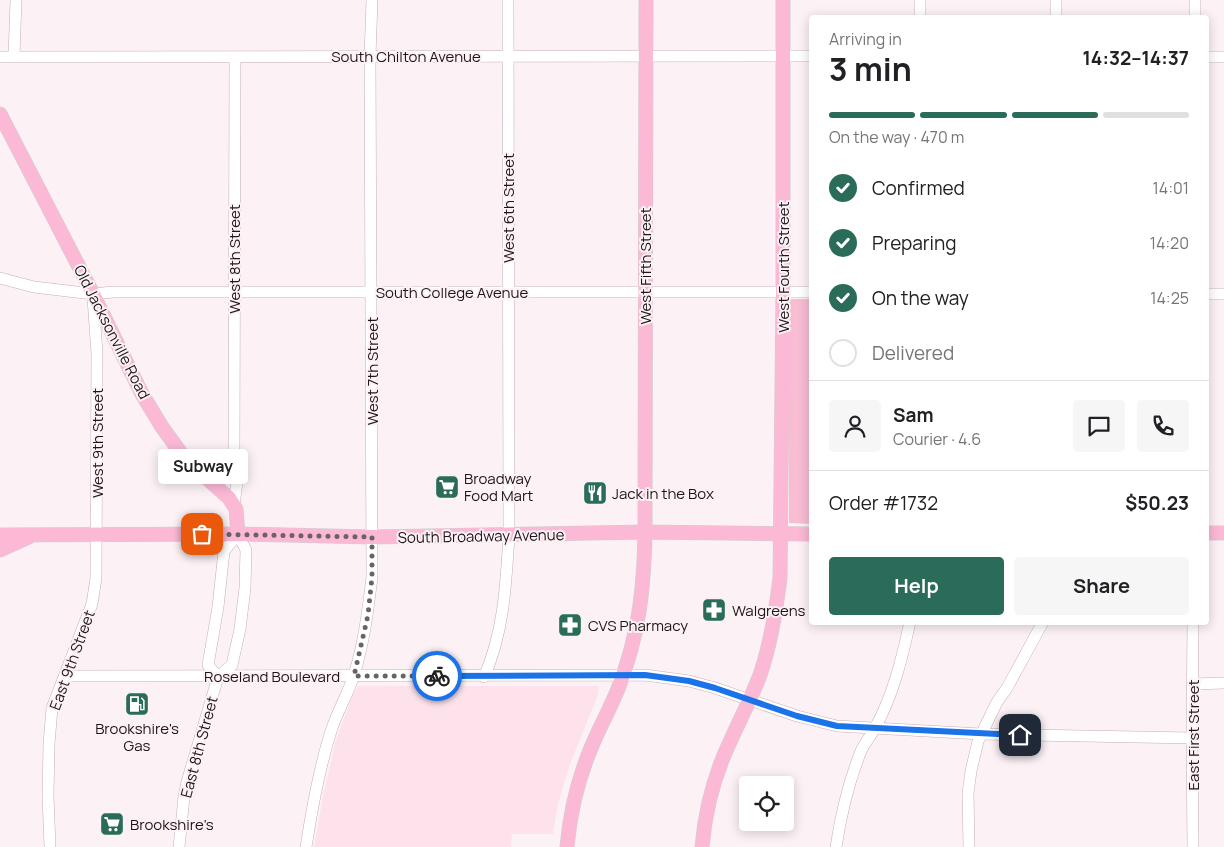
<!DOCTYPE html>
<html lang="en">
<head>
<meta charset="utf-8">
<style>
	:root { --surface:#fff; --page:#f6f6f6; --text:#202124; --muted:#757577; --line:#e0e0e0; --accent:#2a6b5a }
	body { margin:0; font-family:Manrope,sans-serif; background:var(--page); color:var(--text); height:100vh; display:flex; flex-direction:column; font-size:19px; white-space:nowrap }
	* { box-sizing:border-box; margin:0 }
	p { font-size:16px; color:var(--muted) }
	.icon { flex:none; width:28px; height:28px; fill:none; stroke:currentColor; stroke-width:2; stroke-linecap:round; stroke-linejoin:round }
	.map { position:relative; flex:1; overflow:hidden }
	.side { position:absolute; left:809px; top:15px; width:400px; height:610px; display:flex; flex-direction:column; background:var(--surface); border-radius:5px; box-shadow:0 2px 12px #0003 }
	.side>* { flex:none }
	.controls { position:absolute; left:739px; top:776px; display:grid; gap:10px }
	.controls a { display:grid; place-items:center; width:55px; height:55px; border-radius:5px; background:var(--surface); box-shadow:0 2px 12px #0003; font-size:25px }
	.pin { position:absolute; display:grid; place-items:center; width:42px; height:42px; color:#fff; margin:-21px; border-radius:10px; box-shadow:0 2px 8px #0006 }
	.courier { position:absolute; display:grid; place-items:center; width:50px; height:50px; margin:-25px; border:4px solid #1a73e8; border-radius:50%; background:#fff; color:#222; box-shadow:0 1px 6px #0007 }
	.bubble { position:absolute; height:35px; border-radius:5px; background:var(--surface); box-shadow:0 2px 12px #0003; font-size:16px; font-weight:700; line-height:35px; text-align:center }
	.headline em { font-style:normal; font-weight:700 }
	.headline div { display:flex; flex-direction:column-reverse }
	.headline { display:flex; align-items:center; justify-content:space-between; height:85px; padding:0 20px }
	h1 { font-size:32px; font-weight:700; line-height:38px }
	.bar { display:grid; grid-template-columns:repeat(4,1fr); gap:8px 5px; align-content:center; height:60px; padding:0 20px }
	.bar i { height:6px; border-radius:4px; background:var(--line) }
	.bar .on { background:var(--accent) }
	.bar p { grid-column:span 4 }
	.line { display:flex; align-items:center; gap:12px; padding:0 20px; border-top:1px solid var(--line) }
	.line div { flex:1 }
	.round { display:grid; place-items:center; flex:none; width:52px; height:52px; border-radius:5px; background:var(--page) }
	ol { padding:0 20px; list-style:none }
	li { display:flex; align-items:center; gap:15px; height:55px }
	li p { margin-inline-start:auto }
	li .icon { padding:5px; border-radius:50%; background:var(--accent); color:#fff; stroke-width:4 }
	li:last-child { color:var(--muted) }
	li i { width:28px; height:28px; border:2px solid var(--line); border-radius:50% }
	.button { display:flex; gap:10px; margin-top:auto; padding:10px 20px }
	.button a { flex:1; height:58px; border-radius:5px; background:var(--accent); color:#fff; font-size:20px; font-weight:700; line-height:58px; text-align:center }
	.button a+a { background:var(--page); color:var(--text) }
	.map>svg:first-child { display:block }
</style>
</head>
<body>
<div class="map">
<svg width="1224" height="847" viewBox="0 0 1224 847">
	<rect width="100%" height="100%" fill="#fcf2f5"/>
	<polygon fill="#fde2ec" points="358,686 599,686 598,695 570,764 558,804 553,834 512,834 511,847 314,847 323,796 336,740 353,694"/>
	<polygon fill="#f8bcd3" points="789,299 811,299 811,524 789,523"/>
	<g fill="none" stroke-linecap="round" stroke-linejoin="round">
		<defs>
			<g id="minor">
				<polyline points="1195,0 1195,18"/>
				<polyline points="920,18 920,0"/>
				<polyline points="1056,18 1056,0"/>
				<polyline points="14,56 16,0"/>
				<polyline points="0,57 811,56"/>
				<polyline points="1206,57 1224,57"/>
				<polyline points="0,278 34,287 93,294 113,292 811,292"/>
				<polyline points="1206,294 1224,294"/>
				<path d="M212,483C223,478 228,473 234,462"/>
				<polyline points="234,505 237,482 234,462 235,57"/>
				<polyline points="65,676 645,675 689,681 715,688 797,716 837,726 981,734 1192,738"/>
				<path d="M484,677C504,632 506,584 509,535L508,0"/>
				<polyline points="1194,684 1224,683"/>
				<polyline points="50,847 48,796 49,744 52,708 92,604 96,578 97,353 93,298"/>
				<polyline points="179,847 184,797 187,782 218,677 232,665 240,629 245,588 246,550 238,534 224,551 218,607 208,665 218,677"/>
				<path d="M306,847C312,808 319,769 331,731C337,712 348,694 354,675C364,643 368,610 372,577L370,56L372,0"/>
				<path d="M836,847C841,814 849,781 861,751C865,742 871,736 875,728C893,696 902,658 910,622"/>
				<polyline points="969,847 968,793 971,771 978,741 997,702 1007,688 1043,622"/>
				<polyline points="1193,847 1192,738 1193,622"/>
			</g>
			<g id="major">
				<polyline points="0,114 93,294 142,394 162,427 186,460 229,498 236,509 238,534"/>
				<polyline points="1206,533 1224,533"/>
				<polyline points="0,535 238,534 372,537 645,532 811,534"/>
				<polyline points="0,550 29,537"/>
				<path d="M567,847C570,813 578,779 591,748C599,728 610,709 618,689C639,635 644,589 645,532L646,0"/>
				<path d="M702,847C705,812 714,776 729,744C739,721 751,699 760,675C771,643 776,611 780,578L783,291V0"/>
			</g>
		</defs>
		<use href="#minor" stroke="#c6aeb7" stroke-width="12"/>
		<use href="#major" stroke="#d2d0d1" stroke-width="15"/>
		<use href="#minor" stroke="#fff" stroke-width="11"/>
		<use href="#major" stroke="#fbb9d6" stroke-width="14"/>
	</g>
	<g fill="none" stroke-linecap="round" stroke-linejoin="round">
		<polyline stroke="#6b6265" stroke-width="5" stroke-dasharray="0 9" points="202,534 372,537 372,577 368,615 354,676 437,676"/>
		<polyline stroke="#1a73e8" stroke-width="6" points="437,676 645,675 689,681 715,688 797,716 837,726 1020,735"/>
	</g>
	<defs>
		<symbol id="supermarket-square" viewBox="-11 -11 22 22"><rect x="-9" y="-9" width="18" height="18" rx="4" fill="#2a6b5a" stroke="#fcf2f5"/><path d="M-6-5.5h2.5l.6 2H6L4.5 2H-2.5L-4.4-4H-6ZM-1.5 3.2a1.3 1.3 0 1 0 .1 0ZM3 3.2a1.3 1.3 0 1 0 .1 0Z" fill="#fff"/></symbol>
		<symbol id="restaurant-square" viewBox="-11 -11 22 22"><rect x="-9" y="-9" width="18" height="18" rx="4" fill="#2a6b5a" stroke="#fcf2f5"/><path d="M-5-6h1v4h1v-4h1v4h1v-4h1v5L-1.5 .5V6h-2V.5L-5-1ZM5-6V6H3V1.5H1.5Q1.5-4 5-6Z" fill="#fff"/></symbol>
		<symbol id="pharmacy-square" viewBox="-11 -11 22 22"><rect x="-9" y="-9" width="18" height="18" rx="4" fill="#2a6b5a" stroke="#fcf2f5"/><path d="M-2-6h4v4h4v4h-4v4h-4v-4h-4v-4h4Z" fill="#fff"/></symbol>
		<symbol id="fuel-square" viewBox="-11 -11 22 22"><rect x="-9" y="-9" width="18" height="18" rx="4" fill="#2a6b5a" stroke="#fcf2f5"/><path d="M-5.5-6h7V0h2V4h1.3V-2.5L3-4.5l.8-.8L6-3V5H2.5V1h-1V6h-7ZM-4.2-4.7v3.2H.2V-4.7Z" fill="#fff"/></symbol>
	</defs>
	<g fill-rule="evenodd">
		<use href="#supermarket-square" x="433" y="473" width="28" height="28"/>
		<use href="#restaurant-square" x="581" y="479" width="28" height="28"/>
		<use href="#pharmacy-square" x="700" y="596" width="28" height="28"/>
		<use href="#pharmacy-square" x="556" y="611" width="28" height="28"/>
		<use href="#fuel-square" x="123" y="690" width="28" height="28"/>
		<use href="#supermarket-square" x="98" y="810" width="28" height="28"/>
	</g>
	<g text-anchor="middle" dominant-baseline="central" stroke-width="4" stroke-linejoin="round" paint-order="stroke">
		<g font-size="15" fill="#1d1518" stroke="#fcf2f5">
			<text x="406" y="56">South Chilton Avenue</text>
			<text transform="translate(508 208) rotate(-90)">West 6th Street</text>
			<text transform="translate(234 259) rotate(-90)">West 8th Street</text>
			<text transform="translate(645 266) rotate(-90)">West Fifth Street</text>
			<text transform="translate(783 267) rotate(-90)">West Fourth Street</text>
			<text x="452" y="292">South College Avenue</text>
			<text transform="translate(112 332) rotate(63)">Old Jacksonville Road</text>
			<text transform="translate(372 371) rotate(-90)">West 7th Street</text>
			<text transform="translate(97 443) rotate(-90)">West 9th Street</text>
			<text transform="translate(481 536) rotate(-1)">South Broadway Avenue</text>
			<text transform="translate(72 660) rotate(-70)">East 9th Street</text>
			<text x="272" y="676">Roseland Boulevard</text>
			<text transform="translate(1193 735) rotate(-90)">East First Street</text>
			<text transform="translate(199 747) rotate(-75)">East 8th Street</text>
		</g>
		<g font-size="15" fill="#1d1518" stroke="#fcf2f5" text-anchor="start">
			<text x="464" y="478">Broadway<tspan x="464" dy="17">Food Mart</tspan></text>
			<text x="612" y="493">Jack in the Box</text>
			<text x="732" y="610">Walgreens</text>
			<text x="588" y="625">CVS Pharmacy</text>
			<text x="137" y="728" text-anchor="middle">Brookshire's<tspan x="137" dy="17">Gas</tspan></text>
			<text x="130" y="824">Brookshire's</text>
		</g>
	</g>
</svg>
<div class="controls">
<a><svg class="icon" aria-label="locate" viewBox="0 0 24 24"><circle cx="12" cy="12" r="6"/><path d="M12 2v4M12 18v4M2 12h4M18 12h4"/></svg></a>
</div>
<div class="pin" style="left:202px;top:534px;background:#ea580c"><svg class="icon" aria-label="bag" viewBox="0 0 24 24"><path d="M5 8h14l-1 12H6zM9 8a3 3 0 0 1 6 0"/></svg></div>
<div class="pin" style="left:1020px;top:735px;background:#1f2937"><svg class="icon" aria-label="home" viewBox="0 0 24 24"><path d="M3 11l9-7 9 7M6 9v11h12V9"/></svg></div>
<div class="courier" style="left:437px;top:676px"><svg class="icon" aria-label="bike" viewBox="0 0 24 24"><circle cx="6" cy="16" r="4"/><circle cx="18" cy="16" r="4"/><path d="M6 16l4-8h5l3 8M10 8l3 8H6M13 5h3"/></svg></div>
<div class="bubble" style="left:158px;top:449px;width:90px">Subway</div>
<section class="side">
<div class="headline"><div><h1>3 min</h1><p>Arriving in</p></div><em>14:32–14:37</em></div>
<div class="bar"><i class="on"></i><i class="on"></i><i class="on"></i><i></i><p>On the way · 470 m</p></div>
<ol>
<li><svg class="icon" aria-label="check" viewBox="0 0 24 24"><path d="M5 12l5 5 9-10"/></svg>Confirmed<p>14:01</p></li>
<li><svg class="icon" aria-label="check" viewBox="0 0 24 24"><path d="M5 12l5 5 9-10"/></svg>Preparing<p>14:20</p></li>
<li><svg class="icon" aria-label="check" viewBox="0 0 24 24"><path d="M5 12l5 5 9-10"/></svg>On the way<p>14:25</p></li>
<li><i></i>Delivered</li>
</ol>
<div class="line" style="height:90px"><a class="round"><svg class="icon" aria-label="person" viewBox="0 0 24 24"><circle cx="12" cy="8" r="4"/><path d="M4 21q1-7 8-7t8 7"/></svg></a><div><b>Sam</b><p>Courier · 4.6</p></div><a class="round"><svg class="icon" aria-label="chat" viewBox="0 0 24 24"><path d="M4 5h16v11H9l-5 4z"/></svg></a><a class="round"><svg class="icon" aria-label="phone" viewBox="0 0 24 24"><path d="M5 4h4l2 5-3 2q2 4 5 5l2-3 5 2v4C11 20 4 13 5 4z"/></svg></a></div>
<div class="line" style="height:65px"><div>Order #1732</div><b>$50.23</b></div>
<div class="button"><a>Help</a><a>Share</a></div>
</section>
</div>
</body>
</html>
